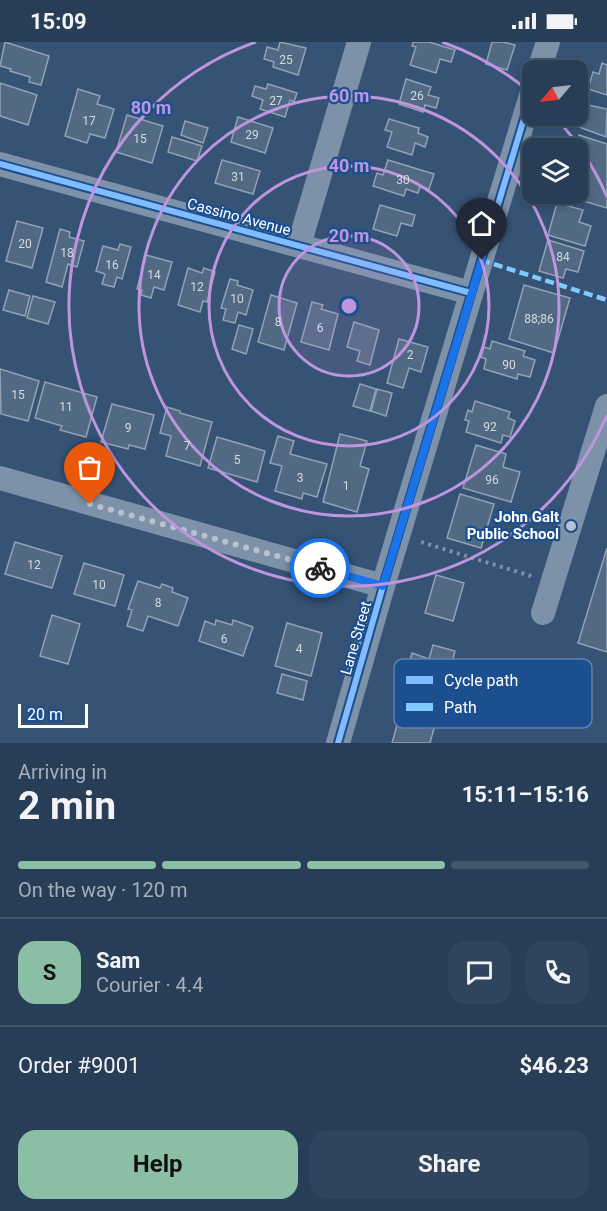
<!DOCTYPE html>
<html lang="en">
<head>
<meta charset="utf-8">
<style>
	:root { --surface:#283e57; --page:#30455d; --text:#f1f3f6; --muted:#a5aeba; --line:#44576d; --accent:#8abfa5 }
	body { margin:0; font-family:Roboto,sans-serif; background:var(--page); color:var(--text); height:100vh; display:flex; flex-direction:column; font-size:22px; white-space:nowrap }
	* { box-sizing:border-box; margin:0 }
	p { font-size:20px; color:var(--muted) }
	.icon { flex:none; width:33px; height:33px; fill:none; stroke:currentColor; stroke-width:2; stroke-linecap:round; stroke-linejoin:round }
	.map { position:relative; height:701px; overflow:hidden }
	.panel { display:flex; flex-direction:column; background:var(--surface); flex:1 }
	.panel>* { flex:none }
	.needle { width:39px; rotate:242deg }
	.fabs { position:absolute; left:522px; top:18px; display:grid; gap:12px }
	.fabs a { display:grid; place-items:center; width:66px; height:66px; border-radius:12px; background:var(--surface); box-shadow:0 3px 9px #0003,0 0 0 2px var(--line); font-size:30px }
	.scale { position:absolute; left:18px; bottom:15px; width:70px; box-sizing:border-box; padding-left:6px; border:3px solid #fff; border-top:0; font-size:16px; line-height:21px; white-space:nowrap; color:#fff; -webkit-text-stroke:4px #1b4f8f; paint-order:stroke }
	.pin { position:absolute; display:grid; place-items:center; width:51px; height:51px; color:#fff; margin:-62px -26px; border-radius:50% 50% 50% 0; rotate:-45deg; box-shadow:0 0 6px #0007 }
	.pin .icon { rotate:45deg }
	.courier { position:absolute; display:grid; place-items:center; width:60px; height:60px; margin:-30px; border:4px solid #1a73e8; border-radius:50%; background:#fff; color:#222; box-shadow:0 2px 8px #0007 }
	.headline em { font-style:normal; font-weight:700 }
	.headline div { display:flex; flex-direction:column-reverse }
	.headline { display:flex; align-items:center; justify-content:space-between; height:102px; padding:0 18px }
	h1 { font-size:39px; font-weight:700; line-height:45px }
	.bar { display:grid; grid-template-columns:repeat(4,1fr); gap:9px 6px; align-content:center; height:72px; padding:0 18px }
	.bar i { height:8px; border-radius:4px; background:var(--line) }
	.bar .on { background:var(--accent) }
	.bar p { grid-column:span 4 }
	.line { display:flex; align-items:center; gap:15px; padding:0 18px; border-top:2px solid var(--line) }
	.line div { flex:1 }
	.round { display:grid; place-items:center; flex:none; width:63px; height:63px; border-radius:18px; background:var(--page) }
	.cta { display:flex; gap:12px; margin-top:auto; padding:12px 18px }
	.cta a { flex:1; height:69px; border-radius:18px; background:var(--accent); color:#111; font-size:24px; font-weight:700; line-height:69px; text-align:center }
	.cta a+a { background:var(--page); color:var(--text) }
	.status { display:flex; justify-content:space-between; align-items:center; height:42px; padding:0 30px; background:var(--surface); direction:ltr }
	.status svg { height:16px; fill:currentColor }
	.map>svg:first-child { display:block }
</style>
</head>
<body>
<div class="status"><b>15:09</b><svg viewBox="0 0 49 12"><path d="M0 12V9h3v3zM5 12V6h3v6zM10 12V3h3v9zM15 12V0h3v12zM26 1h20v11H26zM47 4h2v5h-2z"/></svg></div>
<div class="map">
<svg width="607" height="701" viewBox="0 0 607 701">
	<rect width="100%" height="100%" fill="#365274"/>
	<g fill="#526984" stroke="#92a2b6" stroke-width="1.5">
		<polygon points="5,0 49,14 41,43 29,40 30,35 10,29 11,27 0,24"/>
		<polygon points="280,0 306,6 298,33 273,25 274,20 264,17 267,5 278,8"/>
		<polygon points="413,0 429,0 455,8 451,20 440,17 436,31 410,23 416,5 412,4"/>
		<polygon points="492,0 503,0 515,3 507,28 486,22"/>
		<polygon points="602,21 607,23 607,53 588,47 593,30 599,32"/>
		<polygon points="406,37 431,45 428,53 439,56 436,66 425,63 423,70 399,62"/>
		<polygon points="0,41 37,53 28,83 0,74"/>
		<polygon points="268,42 297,51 294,60 290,58 285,75 260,67 263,58 252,54 255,44 266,47"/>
		<polygon points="78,47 100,54 97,62 114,67 105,96 90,92 87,101 65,94"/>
		<polygon points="578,61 607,67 606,95 568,81 570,74 578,74"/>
		<polygon points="127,73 163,84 152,121 116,110"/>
		<polygon points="238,75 273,86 265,111 231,100"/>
		<polygon points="389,77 419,86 418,91 428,95 425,105 415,101 412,113 387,105 392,90 385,88"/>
		<polygon points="185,79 208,86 203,101 181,93"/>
		<polygon points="579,93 607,102 607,166 566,154 566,152 578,152 578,106 575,106"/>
		<polygon points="172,95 202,104 197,119 168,110"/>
		<polygon points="222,118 260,129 253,152 215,141"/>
		<polygon points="388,118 434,132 429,147 420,145 418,151 406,147 404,154 373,144 377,131 383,133"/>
		<polygon points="557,161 583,168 579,180 591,184 585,204 548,193"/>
		<polygon points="380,163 415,173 412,184 401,181 397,194 373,187"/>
		<polygon points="17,179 43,186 32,226 6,219"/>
		<polygon points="60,187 70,190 69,195 84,199 77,225 68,222 62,245 46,240"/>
		<polygon points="548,198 584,209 578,230 566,227 563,236 539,229"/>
		<polygon points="120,202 131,205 122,237 117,235 114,245 102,242 105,232 96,229 103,204 118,208"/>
		<polygon points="146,213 172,220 164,248 154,245 151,256 141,253 142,248 137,247"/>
		<polygon points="188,226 202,231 204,226 215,230 207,260 203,259 200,270 178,263"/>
		<polygon points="230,237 238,239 237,243 253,248 246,273 238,270 235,281 223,278 226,267 221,266"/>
		<polygon points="524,243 570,256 554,311 509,297"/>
		<polygon points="9,248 30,254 25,274 3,268"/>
		<polygon points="271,253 297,261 284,308 258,300"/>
		<polygon points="33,254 55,260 48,282 27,276"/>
		<polygon points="312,260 323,263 321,267 338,272 329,308 301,300"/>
		<polygon points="354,280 379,288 370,323 357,319 360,309 347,305"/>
		<polygon points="239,283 253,287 246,312 232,307"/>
		<polygon points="399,297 428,305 421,330 409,326 403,346 387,341"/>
		<polygon points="492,299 525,309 523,314 535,318 530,335 518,332 517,337 484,327 486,317 481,315 484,305 490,307"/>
		<polygon points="0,327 39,339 28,379 1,372"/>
		<polygon points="45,340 97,355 86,395 60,388 62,384 35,376"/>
		<polygon points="360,342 376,347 370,369 353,364"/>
		<polygon points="377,347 392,351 386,374 371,369"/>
		<polygon points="475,359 510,370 508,376 515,379 510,395 503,393 501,401 466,390 469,379 465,378 468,368 472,370"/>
		<polygon points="112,362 154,373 145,407 129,403 128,407 101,400"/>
		<polygon points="167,365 180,369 180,371 212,380 200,424 166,414 171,394 160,391"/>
		<polygon points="340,392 367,399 360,424 369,427 357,470 323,460"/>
		<polygon points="278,394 294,399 290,412 327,422 317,455 303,451 302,457 275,449 282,424 270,421"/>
		<polygon points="217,395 265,409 257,440 208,426"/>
		<polygon points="476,403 506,412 503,425 520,430 511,460 463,446"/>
		<polygon points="460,452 494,462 481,506 447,496"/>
		<polygon points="15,500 62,514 52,546 5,532"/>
		<polygon points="607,506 607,610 578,601"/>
		<polygon points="84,521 124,533 115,564 74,552"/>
		<polygon points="436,533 464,541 453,579 425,571"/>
		<polygon points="138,539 160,546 162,542 173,546 172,550 188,556 178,584 148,574 143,589 127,584 132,568 128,567"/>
		<polygon points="52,573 80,582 68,622 40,614"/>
		<polygon points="216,578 232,583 233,578 253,585 243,614 199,599 205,579 215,583"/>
		<polygon points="287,581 322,591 311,634 275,624"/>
		<polygon points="433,603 455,609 451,625 458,627 454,642 447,640 445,644 431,640 428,648 404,641 412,611 429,617"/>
		<polygon points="282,632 307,639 303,658 277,651"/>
		<polygon points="401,669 436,679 430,701 392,701"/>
	</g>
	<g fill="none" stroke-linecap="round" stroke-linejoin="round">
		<polyline stroke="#7d92a8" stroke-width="4" stroke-dasharray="3 4.5" stroke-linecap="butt" points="421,500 531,534"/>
		<g stroke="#7d92a8" stroke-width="24">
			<polyline points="539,28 548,0"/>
			<polyline points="0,122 471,251"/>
			<polyline points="299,203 359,0"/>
			<polyline points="0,436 383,544"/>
			<polyline points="543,571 607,364"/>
			<polyline points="338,701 383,544 532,50"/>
		</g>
		<polyline stroke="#80caff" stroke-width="4.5" stroke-dasharray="9 4.5" stroke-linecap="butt" points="481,218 607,258"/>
		<defs>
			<g id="cycleway">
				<polyline points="0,122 471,251"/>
				<polyline points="338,701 383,544 532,50"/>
			</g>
		</defs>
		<use href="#cycleway" stroke="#1b4f8f" stroke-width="10"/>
		<use href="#cycleway" stroke="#80bcff" stroke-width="6"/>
	</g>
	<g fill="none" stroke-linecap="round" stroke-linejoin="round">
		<polyline stroke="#b9c2ce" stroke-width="6" stroke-dasharray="0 10.8" points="90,462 320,526"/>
		<polyline stroke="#1a73e8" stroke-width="8" points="320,526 383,544 482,218"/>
	</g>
	<circle cx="349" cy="264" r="70" fill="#bd96df" fill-opacity=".12"/>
	<g fill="none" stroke="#bd96df" stroke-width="3">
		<circle cx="349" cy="264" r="70"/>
		<circle cx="349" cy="264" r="140"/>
		<circle cx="349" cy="264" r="210"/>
		<path d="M607 373A280 280 0 1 1 256 0M442 0A280 280 0 0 1 531 51M555 75A280 280 0 0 1 607 155"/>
	</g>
	<circle fill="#b9c2ce" stroke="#1b4f8f" stroke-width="2" cx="571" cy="484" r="6"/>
	<g text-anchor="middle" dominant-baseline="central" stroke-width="4.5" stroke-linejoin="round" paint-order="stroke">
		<g font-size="12" fill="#d4dae0">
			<text x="286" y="18">25</text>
			<text x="417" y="54">26</text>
			<text x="276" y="59">27</text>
			<text x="89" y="79">17</text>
			<text x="252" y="93">29</text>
			<text x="140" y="97">15</text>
			<text x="238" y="135">31</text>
			<text x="403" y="138">30</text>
			<text x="25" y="202">20</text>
			<text x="67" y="211">18</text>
			<text x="563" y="215">84</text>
			<text x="112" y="223">16</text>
			<text x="154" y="233">14</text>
			<text x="197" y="245">12</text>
			<text x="237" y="257">10</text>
			<text x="539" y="277">88;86</text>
			<text x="278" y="280">8</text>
			<text x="320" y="286">6</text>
			<text x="410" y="313">2</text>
			<text x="509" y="323">90</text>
			<text x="18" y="353">15</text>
			<text x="66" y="365">11</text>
			<text x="490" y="385">92</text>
			<text x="128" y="386">9</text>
			<text x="187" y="404">7</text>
			<text x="237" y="418">5</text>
			<text x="300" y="436">3</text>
			<text x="492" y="438">96</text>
			<text x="346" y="444">1</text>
			<text x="34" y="523">12</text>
			<text x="99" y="543">10</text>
			<text x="158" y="561">8</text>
			<text x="224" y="597">6</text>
			<text x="299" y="607">4</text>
		</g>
		<g font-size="15" fill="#fff" stroke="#1b4f8f">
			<text transform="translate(239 175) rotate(15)">Cassino Avenue</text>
			<text transform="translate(356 596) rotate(-74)">Lane Street</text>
		</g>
		<g font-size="15" font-weight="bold" fill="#fff" stroke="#1b4f8f" text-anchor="end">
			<text x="559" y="475">John Galt<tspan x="559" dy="17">Public School</tspan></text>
		</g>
	</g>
	<rect x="394" y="617" width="198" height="69" rx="9" fill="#1b4f8f" stroke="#5f84b1" stroke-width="1.5"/>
	<rect x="406" y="634" width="27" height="8" fill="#80bcff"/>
	<rect x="406" y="661" width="27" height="8" fill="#80caff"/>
	<g font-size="16" fill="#fff">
		<text x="444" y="644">Cycle path</text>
		<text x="444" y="671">Path</text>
	</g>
	<circle cx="349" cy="264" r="9" fill="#bd96df" stroke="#1b4f8f" stroke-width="3"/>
	<g font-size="18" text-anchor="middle" font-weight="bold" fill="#bd96df" stroke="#1b4f8f" stroke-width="4.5" stroke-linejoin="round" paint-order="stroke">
		<text x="349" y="60">60 m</text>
		<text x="151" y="72">80 m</text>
		<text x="349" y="130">40 m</text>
		<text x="349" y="200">20 m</text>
	</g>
</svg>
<div class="fabs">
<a><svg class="needle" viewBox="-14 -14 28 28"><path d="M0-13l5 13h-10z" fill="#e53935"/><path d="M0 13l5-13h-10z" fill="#a5aeba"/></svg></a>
<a><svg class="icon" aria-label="layers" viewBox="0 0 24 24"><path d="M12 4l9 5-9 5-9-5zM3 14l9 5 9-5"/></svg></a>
</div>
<div class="scale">20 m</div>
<div class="pin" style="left:90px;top:462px;background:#ea580c"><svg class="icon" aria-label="bag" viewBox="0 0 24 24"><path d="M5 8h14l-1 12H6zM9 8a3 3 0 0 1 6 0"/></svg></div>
<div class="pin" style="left:482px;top:218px;background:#1f2937"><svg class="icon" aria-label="home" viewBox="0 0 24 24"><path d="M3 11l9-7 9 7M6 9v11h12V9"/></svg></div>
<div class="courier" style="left:320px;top:526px"><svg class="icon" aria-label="bike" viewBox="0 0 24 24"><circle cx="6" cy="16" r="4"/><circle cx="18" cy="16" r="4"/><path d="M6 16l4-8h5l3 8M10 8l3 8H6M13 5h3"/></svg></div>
</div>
<section class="panel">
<div class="headline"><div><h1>2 min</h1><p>Arriving in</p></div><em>15:11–15:16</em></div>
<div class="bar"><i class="on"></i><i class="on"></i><i class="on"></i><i></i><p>On the way · 120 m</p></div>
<div class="line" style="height:108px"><b class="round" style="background:var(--accent);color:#111">S</b><div><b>Sam</b><p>Courier · 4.4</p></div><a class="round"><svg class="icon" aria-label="chat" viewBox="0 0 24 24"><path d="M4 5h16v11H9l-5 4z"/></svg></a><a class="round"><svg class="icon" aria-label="phone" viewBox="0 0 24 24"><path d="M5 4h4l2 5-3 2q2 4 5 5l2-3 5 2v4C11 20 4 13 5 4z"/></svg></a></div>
<div class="line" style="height:78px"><div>Order #9001</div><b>$46.23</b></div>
<div class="cta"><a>Help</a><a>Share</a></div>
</section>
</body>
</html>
